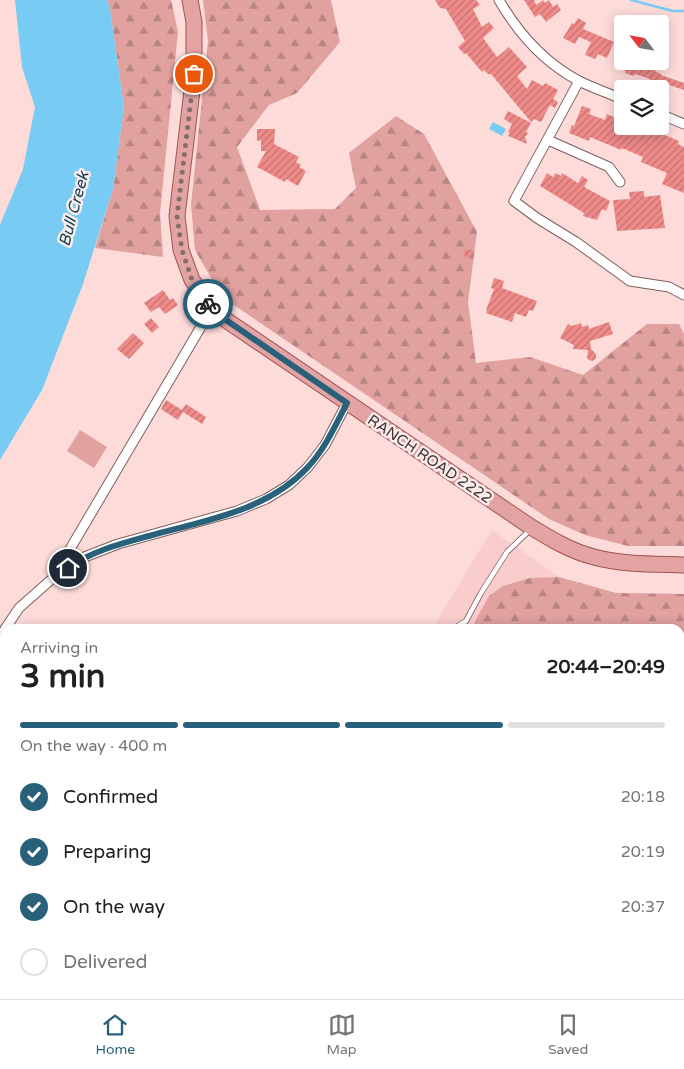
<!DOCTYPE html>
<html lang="en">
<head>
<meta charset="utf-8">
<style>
	:root { --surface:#fff; --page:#f6f6f6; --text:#202124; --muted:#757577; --line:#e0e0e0; --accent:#29617b }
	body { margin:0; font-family:"Varela Round",sans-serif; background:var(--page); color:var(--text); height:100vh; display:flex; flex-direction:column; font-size:19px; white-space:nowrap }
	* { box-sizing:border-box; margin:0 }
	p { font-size:16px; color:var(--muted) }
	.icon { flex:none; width:28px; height:28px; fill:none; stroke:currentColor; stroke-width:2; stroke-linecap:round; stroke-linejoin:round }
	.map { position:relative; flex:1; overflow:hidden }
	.details { position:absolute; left:0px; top:624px; width:685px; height:376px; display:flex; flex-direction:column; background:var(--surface); border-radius:15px 15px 0 0; box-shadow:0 2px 12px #0003 }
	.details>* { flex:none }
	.needle { width:32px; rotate:301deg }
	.controls { position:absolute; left:614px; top:15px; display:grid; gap:10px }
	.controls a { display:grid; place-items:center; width:55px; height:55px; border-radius:5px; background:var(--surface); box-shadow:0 2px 12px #0003; font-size:25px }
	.pin { position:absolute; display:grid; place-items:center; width:42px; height:42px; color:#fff; margin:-21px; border:2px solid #fff; border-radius:50%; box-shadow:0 1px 5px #0007 }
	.courier { position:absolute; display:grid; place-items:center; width:50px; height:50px; margin:-25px; border:4px solid #29617b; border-radius:50%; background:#fff; color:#222; box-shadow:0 1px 6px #0007 }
	.head em { font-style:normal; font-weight:700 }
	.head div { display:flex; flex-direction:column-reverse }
	.head { display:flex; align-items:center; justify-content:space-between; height:85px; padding:0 20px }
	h1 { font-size:32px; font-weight:700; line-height:38px }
	.bar { display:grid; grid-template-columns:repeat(4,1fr); gap:8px 5px; align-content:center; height:60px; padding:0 20px }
	.bar i { height:6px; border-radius:4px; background:var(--line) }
	.bar .active { background:var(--accent) }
	.bar p { grid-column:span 4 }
	ol { padding:0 20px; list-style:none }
	li { display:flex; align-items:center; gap:15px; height:55px }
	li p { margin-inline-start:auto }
	li .icon { padding:5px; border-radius:50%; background:var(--accent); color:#fff; stroke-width:4 }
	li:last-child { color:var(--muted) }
	li i { width:28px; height:28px; border:2px solid var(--line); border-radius:50% }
	.tab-bar { display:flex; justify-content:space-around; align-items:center; height:70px; border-top:1px solid var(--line); background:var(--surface); font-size:14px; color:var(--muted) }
	.tab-bar a { display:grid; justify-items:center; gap:2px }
	.tab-bar .active { color:var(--accent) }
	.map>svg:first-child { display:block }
</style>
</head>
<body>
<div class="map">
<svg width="684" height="999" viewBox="0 0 684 999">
	<defs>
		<pattern id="forest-firs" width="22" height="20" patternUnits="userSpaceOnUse" patternTransform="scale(1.25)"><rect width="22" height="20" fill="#e0a19f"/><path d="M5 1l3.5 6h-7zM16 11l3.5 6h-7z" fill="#b78482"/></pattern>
		<pattern id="building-hatch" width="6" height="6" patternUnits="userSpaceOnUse" patternTransform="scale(1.25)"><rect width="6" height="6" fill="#ef8a89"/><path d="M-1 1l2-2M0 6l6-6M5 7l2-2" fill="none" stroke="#c37171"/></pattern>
	</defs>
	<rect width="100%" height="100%" fill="#fddbd9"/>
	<polygon fill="#f8cdcc" points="492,530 559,577 616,593 684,594 684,999 529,999 527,995 680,995 680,629 432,629"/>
	<polygon fill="#e0a19f" points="80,430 107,447 94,468 67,451"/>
	<g fill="url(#forest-firs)">
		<polygon points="107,0 171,0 178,32 160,213 163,257 95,248 113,189 124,107 110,9"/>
		<polygon points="203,0 331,0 340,42 297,93 269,105 237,147 260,210 335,209 356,188 349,153 396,116 424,134 477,232 468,302 476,363 530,357 583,375 647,324 679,324 684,334 684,546 628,546 585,535 549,519 222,297 195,250 191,205 208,41"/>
		<polygon points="559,577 616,593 684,594 684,737 680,736 680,629 473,629 475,621 489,596 503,586 530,578"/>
	</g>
	<g fill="#78cbf3">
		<polygon points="15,0 107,0 110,9 124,107 113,189 83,284 42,390 0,460 0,225 23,169 35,107 22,67"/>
		<polygon points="493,122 506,129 502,136 489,129"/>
	</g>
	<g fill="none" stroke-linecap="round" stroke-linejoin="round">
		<polyline stroke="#78cbf3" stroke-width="2.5" points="631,0 673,11 684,11"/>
	</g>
	<g fill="url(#building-hatch)">
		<polygon points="435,0 476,0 480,5 473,9 482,27 489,22 494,28 483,38 497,57 509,47 527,67 517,76 527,89 532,80 543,86 545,83 558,90 553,99 558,102 555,108 550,105 541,122 534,119 531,122 491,74 488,74 484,70 482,72 466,53 464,54 458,47 465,41 446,9 440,8"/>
		<polygon points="524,0 534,0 536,5 543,0 545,3 549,0 553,7 557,4 561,10 546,22 540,14 535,17"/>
		<polygon points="578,18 586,23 583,29 614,42 607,58 598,54 595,59 585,55 591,42 579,37 575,44 563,38 572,23 574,24"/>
		<polygon points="621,61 638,61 643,63 642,65 655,70 655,71 661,74 661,75 684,83 684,90 669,85 668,88 661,85 661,87 649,82 650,79 635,74 634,76 625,73 626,71 618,68"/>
		<polygon points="582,106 591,109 589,114 605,120 607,114 622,121 622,126 631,126 649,134 651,129 679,141 678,144 684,147 684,193 662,184 667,173 641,162 643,157 622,148 621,150 590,137 589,141 569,133 572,125 574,126"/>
		<polygon points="508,111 531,123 526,132 528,133 525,137 527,144 508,136 510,133 508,132 512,124 504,119"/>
		<polygon points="257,129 275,129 274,144 299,157 296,162 301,165 299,167 306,171 298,186 286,179 285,182 257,167 266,151 261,151 261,140 257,141"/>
		<polygon points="547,173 553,177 556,173 561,176 562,173 578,183 582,176 588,180 584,187 610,201 606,211 602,209 597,220 583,216 584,213 540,186"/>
		<polygon points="644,191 644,197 660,195 665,228 617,231 613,200 630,199 629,192"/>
		<polygon points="464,250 472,250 473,257 465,258"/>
		<polygon points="494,278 504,281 502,288 537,301 533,311 529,310 526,317 515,313 512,322 486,313 487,311 486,310 494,289 491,288"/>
		<polygon points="163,290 170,300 173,298 178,305 165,314 159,307 151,312 144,303"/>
		<polygon points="151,318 159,327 152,333 144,324"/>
		<polygon points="609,322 613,334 590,341 591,349 596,354 596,358 593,361 589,360 587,358 588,350 573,349 574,345 560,338 568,324 572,326 581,323 582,327 588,325 589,329"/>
		<polygon points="133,333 144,343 129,359 117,349"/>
		<polygon points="166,400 182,410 186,404 206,417 202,424 183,412 178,420 161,409"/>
	</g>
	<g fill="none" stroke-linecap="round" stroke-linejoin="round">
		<defs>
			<g id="lane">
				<polyline points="453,629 466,621 481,593 507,552 531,529"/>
				<polyline points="680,838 684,838"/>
			</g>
			<g id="street">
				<path d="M499,0C518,33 545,63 579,81C593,88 608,93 622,99"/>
				<polyline points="579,81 514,201 537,218 576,242 630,281 669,287 684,295"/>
				<polyline points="660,114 684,124"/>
				<polyline points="548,140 609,167 620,182"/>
				<polyline points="57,575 82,558 118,544 237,511 266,499 289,485 308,467 325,445 347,403"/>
				<polyline points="5,629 19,608 53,578 212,308"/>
				<polyline points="0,642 5,629"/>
			</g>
			<path id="primary" d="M190,0L194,22V74L177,216L181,250L192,280L209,304L226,320L528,525C549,538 570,551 594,557C623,565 655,564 684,565"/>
		</defs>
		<use href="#lane" stroke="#7d5f5e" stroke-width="6"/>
		<use href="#street" stroke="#7d5f5e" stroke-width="11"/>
		<use href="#primary" stroke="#9f5454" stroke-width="17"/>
		<use href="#lane" stroke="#fff" stroke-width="4.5"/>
		<use href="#street" stroke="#fff" stroke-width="9"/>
		<use href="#primary" stroke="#e3a3a3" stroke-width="15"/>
	</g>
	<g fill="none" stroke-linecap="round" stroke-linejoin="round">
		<polyline stroke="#836e6d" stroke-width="5" stroke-dasharray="0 9" points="194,74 177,216 182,250 192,280 208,304"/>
		<path stroke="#29617b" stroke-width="6" d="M68,568C92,551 120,544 149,536C203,521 267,511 307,468C325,449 335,426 347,403L226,320L208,304"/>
	</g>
	<g text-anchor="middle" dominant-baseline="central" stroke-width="5" stroke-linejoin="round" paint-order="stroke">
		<g font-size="15" fill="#413333" stroke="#fceded">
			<text transform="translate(430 459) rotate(34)">RANCH ROAD 2222</text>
		</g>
		<g font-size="16" font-style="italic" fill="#124256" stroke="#fceded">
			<text transform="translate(74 209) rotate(-75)">Bull Creek</text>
		</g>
	</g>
</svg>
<div class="controls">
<a><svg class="needle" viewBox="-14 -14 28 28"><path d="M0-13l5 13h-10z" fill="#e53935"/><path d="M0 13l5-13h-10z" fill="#757577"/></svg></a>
<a><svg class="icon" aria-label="layers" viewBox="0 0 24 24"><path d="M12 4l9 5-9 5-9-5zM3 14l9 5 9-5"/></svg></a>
</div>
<div class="pin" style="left:194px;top:74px;background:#ea580c"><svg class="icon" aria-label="bag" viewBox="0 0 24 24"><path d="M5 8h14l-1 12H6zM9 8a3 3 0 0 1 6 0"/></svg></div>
<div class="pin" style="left:68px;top:568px;background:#1f2937"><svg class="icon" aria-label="home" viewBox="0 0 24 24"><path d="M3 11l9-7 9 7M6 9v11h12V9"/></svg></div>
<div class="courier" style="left:208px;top:304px"><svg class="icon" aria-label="bike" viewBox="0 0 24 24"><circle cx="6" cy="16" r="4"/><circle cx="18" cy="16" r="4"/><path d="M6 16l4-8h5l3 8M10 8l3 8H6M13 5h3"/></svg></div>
<section class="details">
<div class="head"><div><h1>3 min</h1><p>Arriving in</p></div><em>20:44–20:49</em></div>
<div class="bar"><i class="active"></i><i class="active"></i><i class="active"></i><i></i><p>On the way · 400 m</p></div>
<ol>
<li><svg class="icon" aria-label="check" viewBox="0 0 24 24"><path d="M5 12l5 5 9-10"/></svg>Confirmed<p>20:18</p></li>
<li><svg class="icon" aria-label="check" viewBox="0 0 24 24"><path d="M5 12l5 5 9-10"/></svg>Preparing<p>20:19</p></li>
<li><svg class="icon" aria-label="check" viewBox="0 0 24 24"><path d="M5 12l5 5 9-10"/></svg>On the way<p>20:37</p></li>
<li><i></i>Delivered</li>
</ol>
</section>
</div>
<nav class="tab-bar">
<a class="active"><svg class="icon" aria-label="home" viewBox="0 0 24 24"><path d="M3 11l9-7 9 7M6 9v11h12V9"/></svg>Home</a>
<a><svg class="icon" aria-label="map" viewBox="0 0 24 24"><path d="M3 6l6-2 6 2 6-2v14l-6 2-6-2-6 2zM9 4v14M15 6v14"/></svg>Map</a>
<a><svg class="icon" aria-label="saved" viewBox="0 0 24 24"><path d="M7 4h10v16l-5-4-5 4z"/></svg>Saved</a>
</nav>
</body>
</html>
